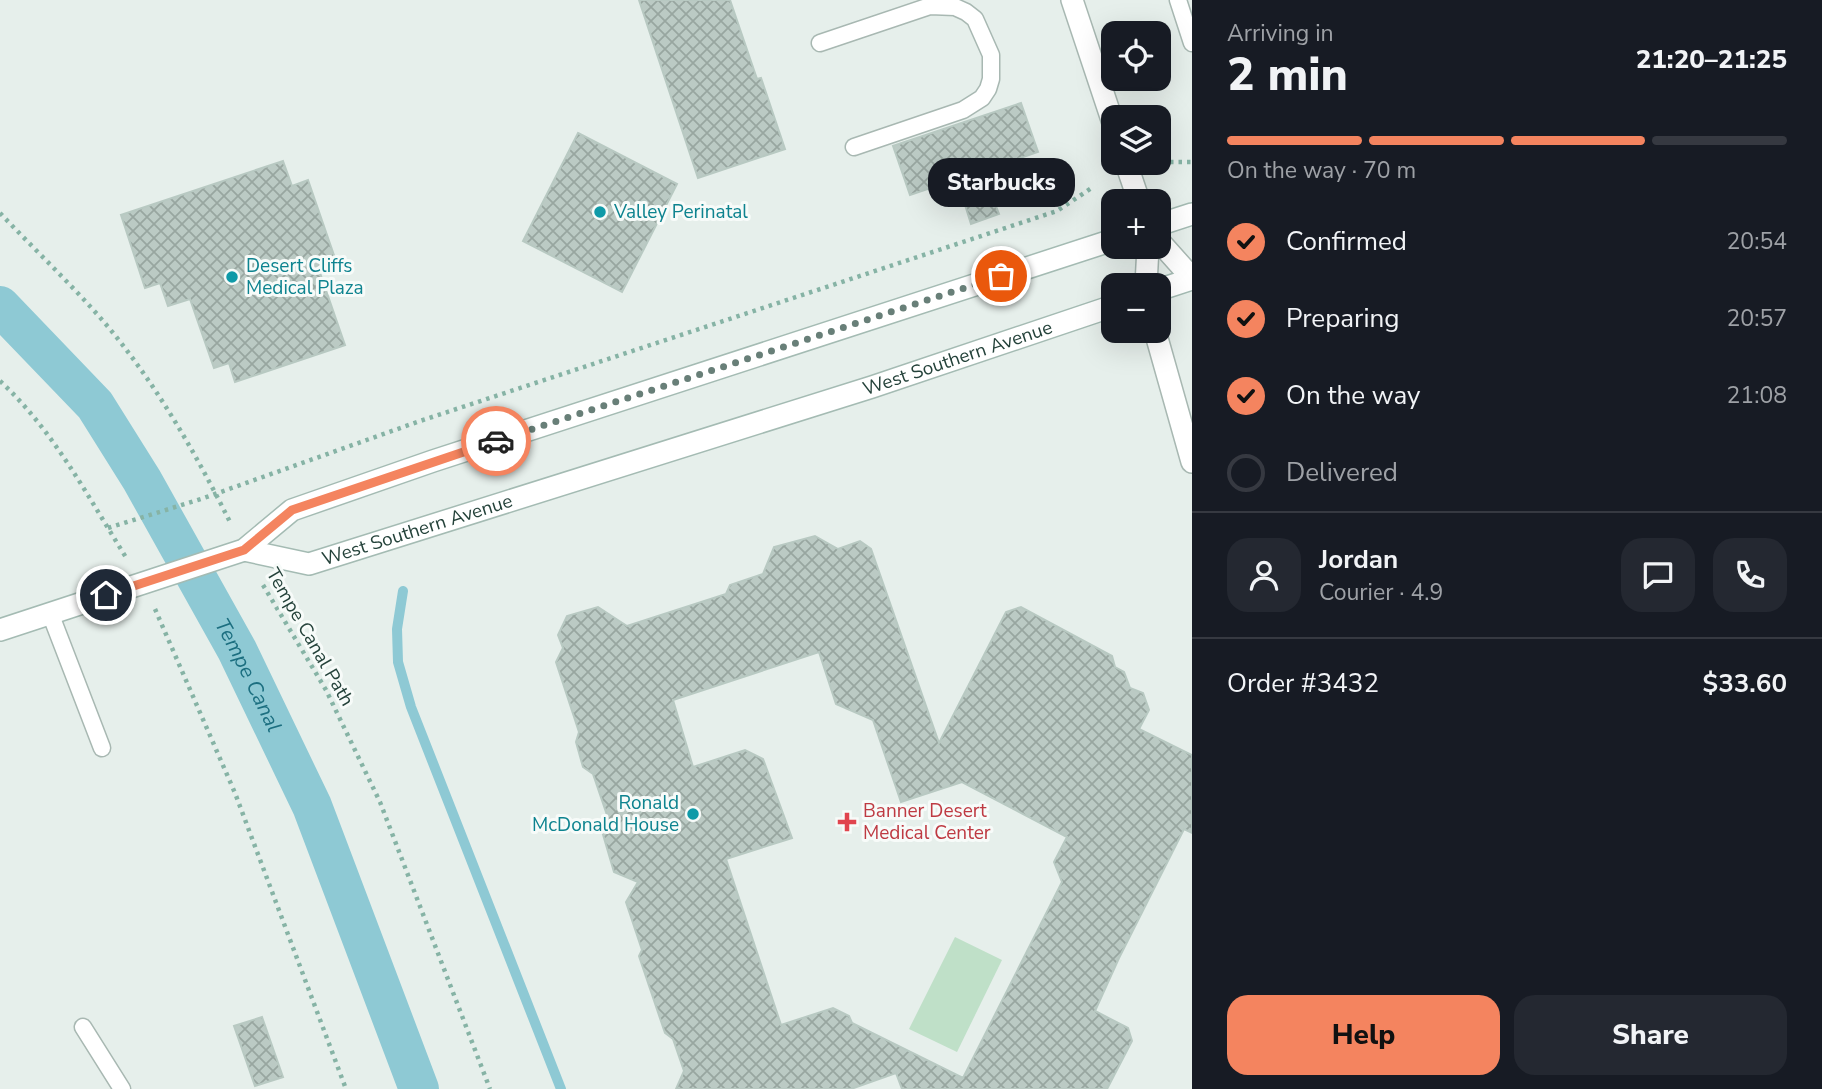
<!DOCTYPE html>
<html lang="en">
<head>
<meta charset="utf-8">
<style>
	:root { --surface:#171b24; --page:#242831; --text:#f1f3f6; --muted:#9ea1a6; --line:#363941; --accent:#f4845f }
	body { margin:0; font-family:"Nunito Sans",sans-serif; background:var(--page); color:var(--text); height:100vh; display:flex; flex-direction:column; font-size:26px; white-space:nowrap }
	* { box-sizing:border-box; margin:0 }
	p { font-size:23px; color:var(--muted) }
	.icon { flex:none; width:38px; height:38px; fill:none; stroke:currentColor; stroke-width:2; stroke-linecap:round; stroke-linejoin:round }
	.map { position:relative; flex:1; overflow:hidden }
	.panel { display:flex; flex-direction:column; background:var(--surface); width:630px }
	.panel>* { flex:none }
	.tools { position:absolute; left:1101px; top:21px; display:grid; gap:14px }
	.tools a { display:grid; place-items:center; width:70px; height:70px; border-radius:14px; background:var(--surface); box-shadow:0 7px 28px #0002; font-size:35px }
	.pin { position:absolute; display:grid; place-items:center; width:60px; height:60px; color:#fff; margin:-30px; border:4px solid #fff; border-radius:50%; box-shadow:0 2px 7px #0007 }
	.courier { position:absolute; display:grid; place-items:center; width:70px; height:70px; margin:-35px; border:5px solid #f4845f; border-radius:50%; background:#fff; color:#222; box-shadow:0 2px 9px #0007 }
	.bubble { position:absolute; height:49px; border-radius:21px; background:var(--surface); box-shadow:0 7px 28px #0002; font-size:23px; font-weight:800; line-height:49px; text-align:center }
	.headline em { font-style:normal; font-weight:800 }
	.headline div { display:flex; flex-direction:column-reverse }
	.headline { display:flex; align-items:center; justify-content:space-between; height:119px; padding:0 35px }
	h1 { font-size:46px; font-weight:800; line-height:52px }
	.bar { display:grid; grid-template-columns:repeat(4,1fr); gap:10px 7px; align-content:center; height:84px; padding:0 35px }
	.bar i { height:9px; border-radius:5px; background:var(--line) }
	.bar .active { background:var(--accent) }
	.bar p { grid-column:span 4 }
	.line { display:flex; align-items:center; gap:18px; padding:0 35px; border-top:2px solid var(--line) }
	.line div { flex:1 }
	.round { display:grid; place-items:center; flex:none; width:74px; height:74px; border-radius:21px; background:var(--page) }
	ol { padding:0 35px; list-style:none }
	li { display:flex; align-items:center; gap:21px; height:77px }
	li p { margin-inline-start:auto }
	li .icon { padding:7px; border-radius:50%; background:var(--accent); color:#111; stroke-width:4 }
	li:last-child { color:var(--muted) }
	li i { width:38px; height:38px; border:4px solid var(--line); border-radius:50% }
	.cta { display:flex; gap:14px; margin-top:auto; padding:14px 35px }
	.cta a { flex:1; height:80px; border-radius:21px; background:var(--accent); color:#111; font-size:28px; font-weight:800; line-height:80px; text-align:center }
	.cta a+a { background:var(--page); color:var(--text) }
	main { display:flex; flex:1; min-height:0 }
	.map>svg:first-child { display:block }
</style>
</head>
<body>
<main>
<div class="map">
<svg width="1192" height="1089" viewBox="0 0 1192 1089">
	<defs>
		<pattern id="building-cross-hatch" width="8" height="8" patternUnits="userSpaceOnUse" patternTransform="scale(1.75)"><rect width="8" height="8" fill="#bbcac4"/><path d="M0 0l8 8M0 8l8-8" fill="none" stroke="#98a6a0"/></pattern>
	</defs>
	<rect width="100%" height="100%" fill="#e6efeb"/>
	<polygon fill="#bfe0c8" points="955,937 1002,960 957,1052 909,1029"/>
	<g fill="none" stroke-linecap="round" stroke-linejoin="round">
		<polyline stroke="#8ec9d4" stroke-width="10" points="403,591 397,629 398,662 411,707 561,1089"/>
		<path stroke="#8ec9d4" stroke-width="40" id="s1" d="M0,306L95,405L142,480L237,650L312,806L419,1089"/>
	</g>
	<g fill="url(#building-cross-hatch)" stroke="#b8c9c2" stroke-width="2" fill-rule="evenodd">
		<polygon points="639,0 730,0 757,79 761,78 785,149 698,178"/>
		<polygon points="1021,103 1038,152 982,171 999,214 971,224 957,179 910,195 893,146"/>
		<polygon points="578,133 677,184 622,292 523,241"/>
		<polygon points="283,161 292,186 308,180 337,264 319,270 345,345 235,382 229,363 214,368 190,299 168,306 160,283 145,288 121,215"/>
		<path d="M815,536L838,549L860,541L871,549L939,743L1006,612L1021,607L1112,656L1115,667L1124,672L1130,688L1143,693L1149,710L1139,729L1192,755V833L1184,829L1119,958L1095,1011L1128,1028L1132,1041L1107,1089H902L896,1073L851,1089H676L684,1071L673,1039L665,1033L639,956L642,950L626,902L638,882L614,872L602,831L608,818L593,774L583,767L576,742L579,732L556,662L563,648L558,635L567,616L598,607L627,626L726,594L730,585L763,574L774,547ZM819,652L836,704L873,720L901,802L962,782L1067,837L1054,862L1062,882L963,1078L852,1023L849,1016L833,1008L781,1025L726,859L792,838L763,759L745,750L693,767L673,700Z"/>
		<polygon points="262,1017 283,1077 255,1086 234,1026"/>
	</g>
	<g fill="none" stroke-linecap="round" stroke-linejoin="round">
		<defs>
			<g id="service">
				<polyline points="1178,0 1192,43"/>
				<polyline points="820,43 930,6 955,7 966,12 975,19 991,55 991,79 988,89 982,98 963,110 854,147"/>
				<polyline points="50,613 102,748"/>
				<polyline points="83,1027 122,1089"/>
			</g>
			<g id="minor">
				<polyline points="1072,0 1113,123"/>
				<polyline points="1126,163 1139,201"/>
				<polyline points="1158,240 1192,278"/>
				<polyline points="1146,285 1148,247"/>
				<polyline points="1155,331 1192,462"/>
			</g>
			<g id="secondary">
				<polyline points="1158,225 1192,214"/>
				<polyline points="1158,290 1192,279"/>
				<path id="s2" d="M244,550L309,564L872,387L1113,306"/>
				<polyline points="0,630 244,550 292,510 433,461 1113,240"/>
			</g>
		</defs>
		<use href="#service" stroke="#a8b8b2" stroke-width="19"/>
		<use href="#minor" stroke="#a8b8b2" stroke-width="24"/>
		<use href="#secondary" stroke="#a4bbb3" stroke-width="24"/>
		<g stroke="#86b3a5" stroke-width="4.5" stroke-dasharray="3.5 5" stroke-linecap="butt">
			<polyline points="1170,162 1192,162"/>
			<path d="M0,213C34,249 71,284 104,322C155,382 195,452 230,522"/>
			<path d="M0,381C54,431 88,497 127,559"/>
			<polyline points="108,528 201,499 420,421 1057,211 1093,187"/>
			<polyline points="263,585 326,690 380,802 490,1089"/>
			<polyline points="155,609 235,793 346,1089"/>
		</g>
		<use href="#service" stroke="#fff" stroke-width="16"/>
		<use href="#minor" stroke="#fff" stroke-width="21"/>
		<use href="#secondary" stroke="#fff" stroke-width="21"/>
	</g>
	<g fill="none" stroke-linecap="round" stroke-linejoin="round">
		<polyline stroke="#687f78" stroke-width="7" stroke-dasharray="0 12.6" points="496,441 1001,276"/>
		<polyline stroke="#f4845f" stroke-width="9" points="106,595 244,550 292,510 496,441"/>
	</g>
	<g fill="#0f9aa8" stroke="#f7fbf9" stroke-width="2.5">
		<circle cx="600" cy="212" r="7"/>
		<circle cx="232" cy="277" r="7"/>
		<circle cx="693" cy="814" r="7"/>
	</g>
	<path fill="#e0444e" stroke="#f7fbf9" stroke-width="2.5" d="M843.5 811.5h7v7h7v7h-7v7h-7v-7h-7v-7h7z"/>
	<g text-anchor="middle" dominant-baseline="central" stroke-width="6" stroke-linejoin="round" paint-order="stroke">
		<g font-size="19" fill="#0d838f" stroke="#f7fbf9" text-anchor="start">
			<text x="614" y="212">Valley Perinatal</text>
			<text x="246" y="266">Desert Cliffs<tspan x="246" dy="22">Medical Plaza</tspan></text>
			<text x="679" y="803" text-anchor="end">Ronald<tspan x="679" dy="22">McDonald House</tspan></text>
		</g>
		<g font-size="19" fill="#24423a" stroke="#f7fbf9">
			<text stroke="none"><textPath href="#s2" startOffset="747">West Southern Avenue</textPath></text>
			<text stroke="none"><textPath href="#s2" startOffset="180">West Southern Avenue</textPath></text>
			<text transform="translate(310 637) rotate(60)">Tempe Canal Path</text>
		</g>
		<g font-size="19" fill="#be3a42" stroke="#f7fbf9" text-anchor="start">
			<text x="863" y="811">Banner Desert<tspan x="863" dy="22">Medical Center</tspan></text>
		</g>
		<g font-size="21" font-style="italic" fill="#1c6f80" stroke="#f7fbf9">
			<text stroke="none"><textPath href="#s1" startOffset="448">Tempe Canal</textPath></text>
		</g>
	</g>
</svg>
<div class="tools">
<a><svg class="icon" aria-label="locate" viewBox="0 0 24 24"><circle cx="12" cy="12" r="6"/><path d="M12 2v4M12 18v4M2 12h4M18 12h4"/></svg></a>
<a><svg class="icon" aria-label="layers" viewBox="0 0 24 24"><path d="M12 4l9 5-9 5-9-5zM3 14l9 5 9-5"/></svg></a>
<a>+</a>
<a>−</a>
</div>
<div class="pin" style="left:1001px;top:276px;background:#ea580c"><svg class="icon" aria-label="bag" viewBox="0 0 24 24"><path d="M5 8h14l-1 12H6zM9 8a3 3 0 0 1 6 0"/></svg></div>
<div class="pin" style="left:106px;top:595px;background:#1f2937"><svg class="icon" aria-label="home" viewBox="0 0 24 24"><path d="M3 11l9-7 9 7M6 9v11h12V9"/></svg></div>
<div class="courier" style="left:496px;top:441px"><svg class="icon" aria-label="car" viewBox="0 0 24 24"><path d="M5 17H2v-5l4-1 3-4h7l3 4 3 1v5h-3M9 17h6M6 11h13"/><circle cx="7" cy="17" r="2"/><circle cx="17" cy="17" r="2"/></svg></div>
<div class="bubble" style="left:928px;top:158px;width:147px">Starbucks</div>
</div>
<section class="panel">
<div class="headline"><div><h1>2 min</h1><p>Arriving in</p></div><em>21:20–21:25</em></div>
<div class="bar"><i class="active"></i><i class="active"></i><i class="active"></i><i></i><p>On the way · 70 m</p></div>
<ol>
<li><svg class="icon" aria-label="check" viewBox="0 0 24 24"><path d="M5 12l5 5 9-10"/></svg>Confirmed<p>20:54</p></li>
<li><svg class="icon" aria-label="check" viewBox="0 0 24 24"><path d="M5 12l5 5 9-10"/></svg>Preparing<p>20:57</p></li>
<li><svg class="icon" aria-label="check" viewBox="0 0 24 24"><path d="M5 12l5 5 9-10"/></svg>On the way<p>21:08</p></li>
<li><i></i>Delivered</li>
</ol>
<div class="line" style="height:126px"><a class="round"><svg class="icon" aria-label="person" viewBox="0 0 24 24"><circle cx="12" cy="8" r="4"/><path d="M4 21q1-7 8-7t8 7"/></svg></a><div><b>Jordan</b><p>Courier · 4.9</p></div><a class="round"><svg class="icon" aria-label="chat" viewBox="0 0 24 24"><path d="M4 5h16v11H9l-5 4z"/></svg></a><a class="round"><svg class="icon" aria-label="phone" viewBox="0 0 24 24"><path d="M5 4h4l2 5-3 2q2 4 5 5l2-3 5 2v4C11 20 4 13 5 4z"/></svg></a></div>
<div class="line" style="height:91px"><div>Order #3432</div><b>$33.60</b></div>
<div class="cta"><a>Help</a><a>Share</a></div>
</section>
</main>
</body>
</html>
